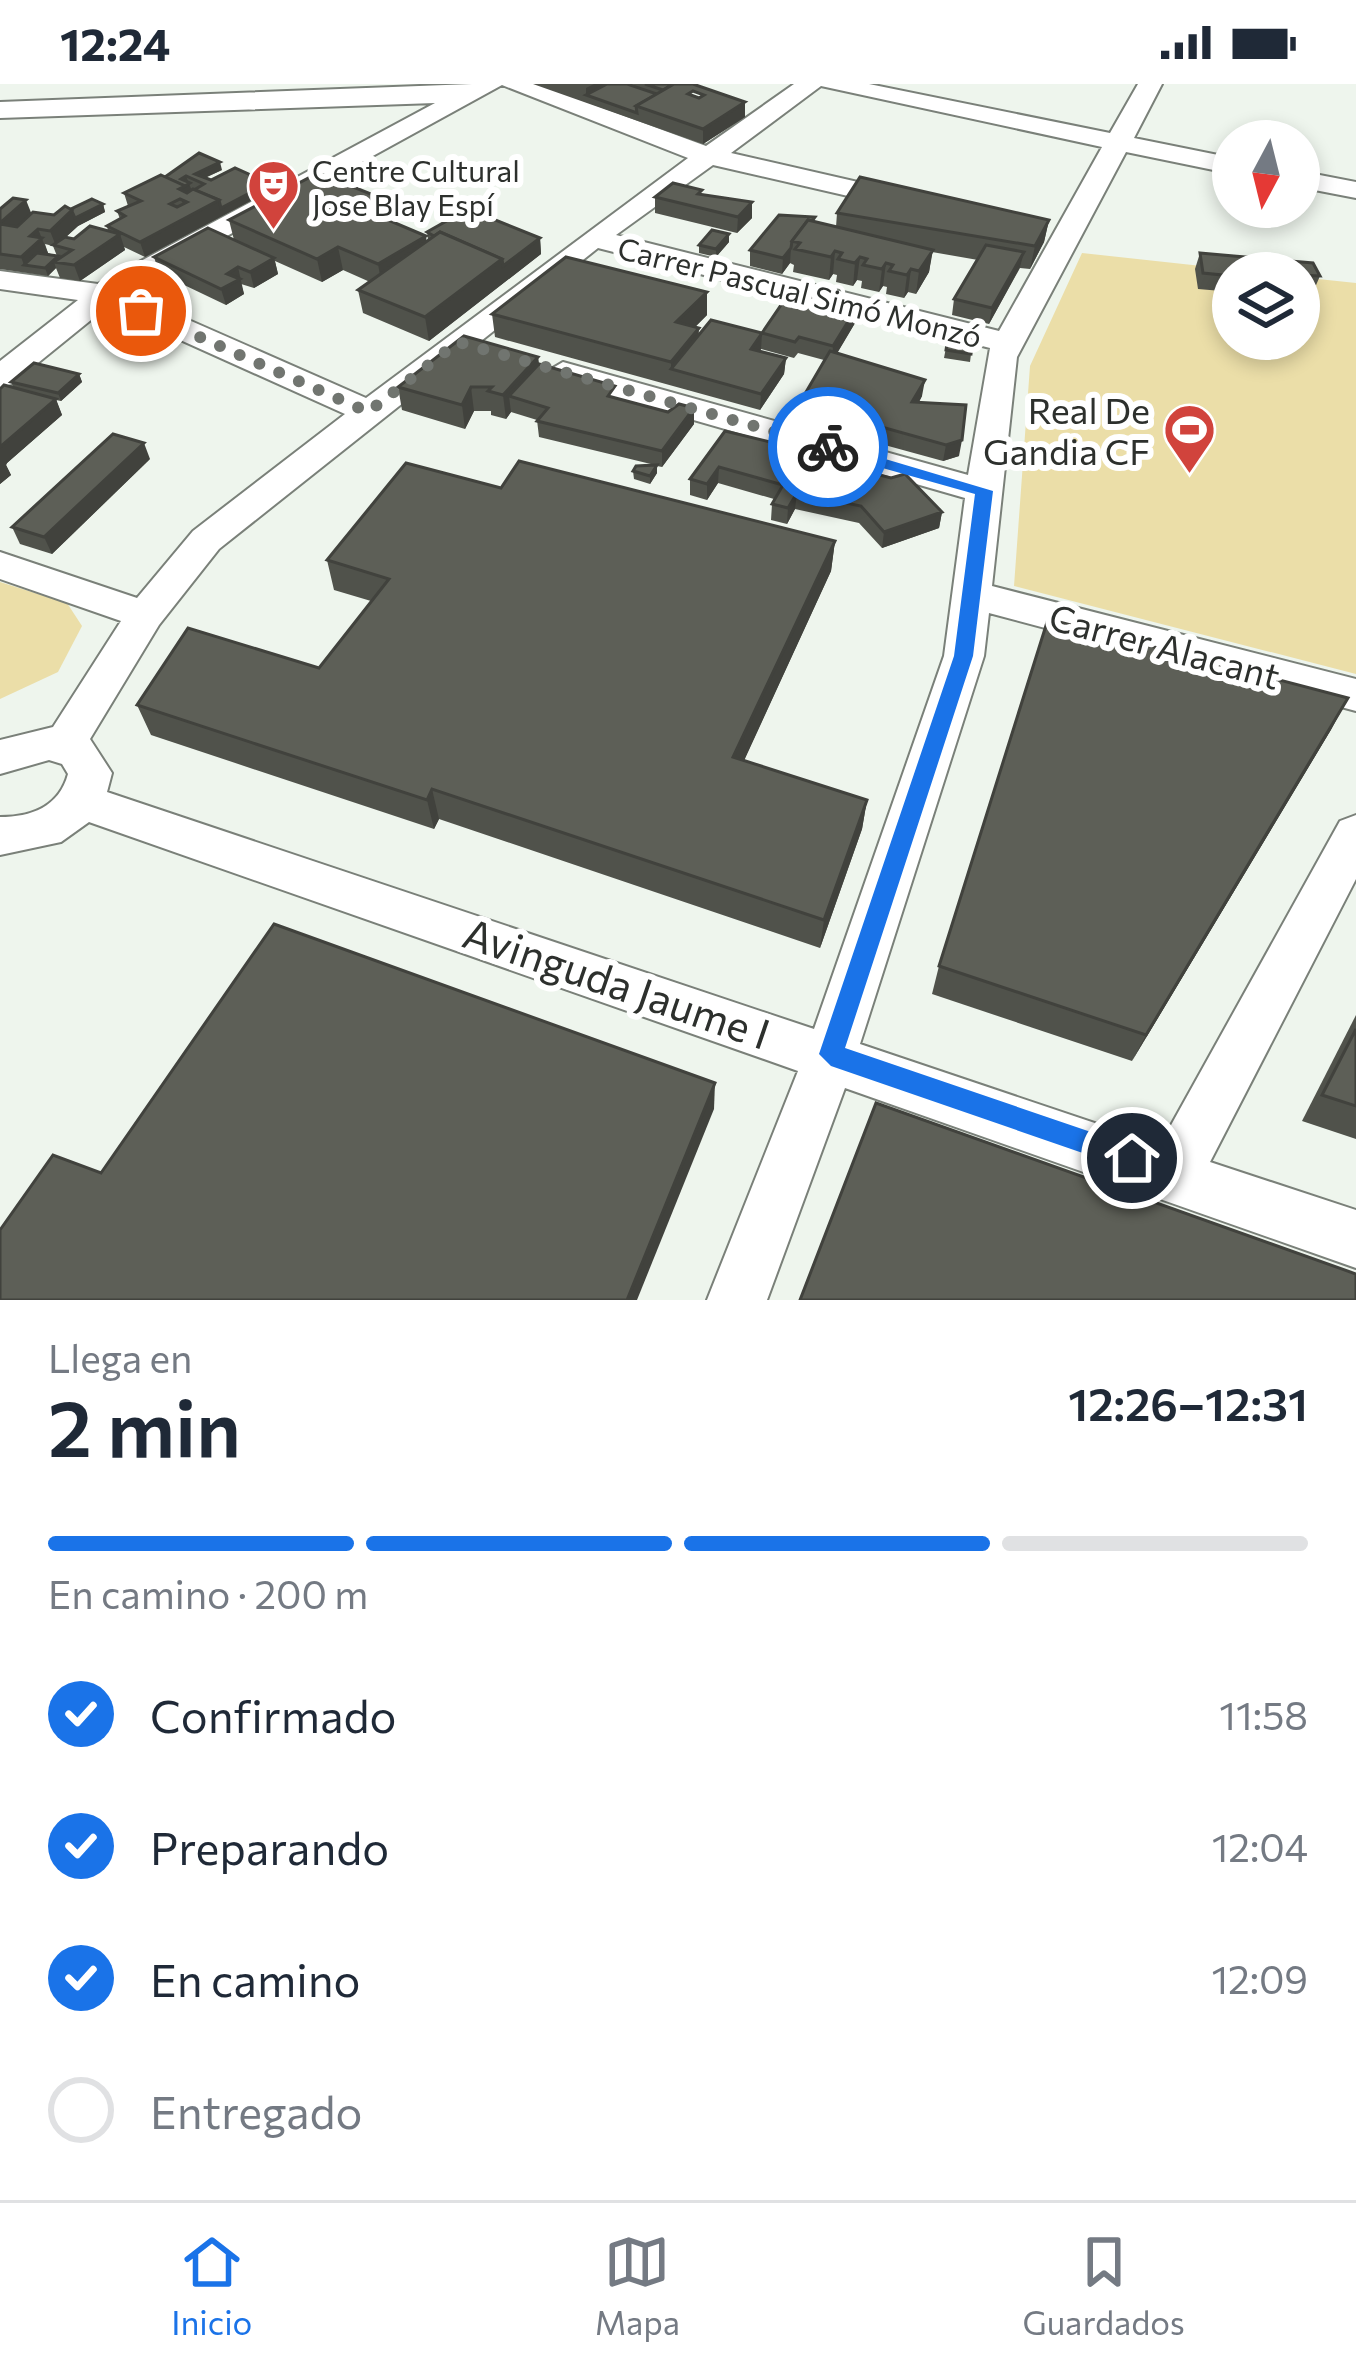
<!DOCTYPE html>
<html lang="es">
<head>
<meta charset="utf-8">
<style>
	:root { --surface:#fff; --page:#f6f6f7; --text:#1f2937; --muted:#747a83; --line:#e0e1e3; --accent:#1a73e8 }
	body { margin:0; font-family:Commissioner,sans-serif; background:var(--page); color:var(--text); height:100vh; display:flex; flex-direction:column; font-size:45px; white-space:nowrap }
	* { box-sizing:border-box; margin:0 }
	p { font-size:39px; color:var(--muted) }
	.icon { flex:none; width:66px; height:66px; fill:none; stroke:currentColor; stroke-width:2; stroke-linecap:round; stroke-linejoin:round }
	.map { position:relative; height:1216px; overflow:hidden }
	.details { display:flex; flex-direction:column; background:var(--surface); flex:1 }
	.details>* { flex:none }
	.needle { width:78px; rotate:187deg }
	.fabs { position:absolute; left:1212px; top:36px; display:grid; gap:24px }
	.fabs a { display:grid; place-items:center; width:108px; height:108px; border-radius:50%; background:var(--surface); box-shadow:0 6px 18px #0003; font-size:60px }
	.pin { position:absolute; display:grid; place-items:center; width:102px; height:102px; color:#fff; margin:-51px; border:6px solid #fff; border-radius:50%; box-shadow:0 3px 12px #0007 }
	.courier { position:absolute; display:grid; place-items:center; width:120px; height:120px; margin:-60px; border:9px solid #1a73e8; border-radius:50%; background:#fff; color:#222; box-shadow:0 3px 15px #0007 }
	.summary em { font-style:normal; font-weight:600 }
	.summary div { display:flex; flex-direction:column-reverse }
	.summary { display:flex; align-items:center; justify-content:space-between; height:204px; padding:0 48px }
	h1 { font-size:78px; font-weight:600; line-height:90px }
	.bar { display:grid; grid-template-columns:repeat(4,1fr); gap:18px 12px; align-content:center; height:144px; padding:0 48px }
	.bar i { height:15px; border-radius:9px; background:var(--line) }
	.bar .selected { background:var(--accent) }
	.bar p { grid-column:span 4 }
	ol { padding:0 48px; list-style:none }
	li { display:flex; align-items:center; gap:36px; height:132px }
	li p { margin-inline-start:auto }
	li .icon { padding:12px; border-radius:50%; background:var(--accent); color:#fff; stroke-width:4 }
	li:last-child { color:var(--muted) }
	li i { width:66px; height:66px; border:6px solid var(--line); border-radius:50% }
	.status { display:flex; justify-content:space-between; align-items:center; height:84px; padding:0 60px; background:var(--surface); direction:ltr }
	.status svg { height:33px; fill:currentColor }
	.tabs { display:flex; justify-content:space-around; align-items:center; height:168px; border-top:3px solid var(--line); background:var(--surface); font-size:33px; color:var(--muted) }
	.tabs a { display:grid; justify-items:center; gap:6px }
	.tabs .selected { color:var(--accent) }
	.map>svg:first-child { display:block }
</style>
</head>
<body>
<div class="status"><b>12:24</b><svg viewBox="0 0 49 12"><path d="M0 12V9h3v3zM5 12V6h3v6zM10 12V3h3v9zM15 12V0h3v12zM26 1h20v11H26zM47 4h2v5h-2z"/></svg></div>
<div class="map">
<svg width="1356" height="1216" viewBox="0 0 1356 1216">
	<rect width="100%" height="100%" fill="#eef5ed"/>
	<g fill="#ebdea8">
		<polygon points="1082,169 1266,189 1233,189 1233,255 1299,255 1299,193 1356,199 1356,590 1014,502 1030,282"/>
		<polygon points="0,498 67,519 82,542 58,588 0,615"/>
	</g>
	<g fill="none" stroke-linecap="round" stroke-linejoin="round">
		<defs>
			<g id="minor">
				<path d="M472,0H537L706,62L794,0H869L1110,49L1138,0H1162L1134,54L1233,74V90L1126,68L1017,273L992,502L1356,595V627L989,529L984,572L860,960L1160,1061L1340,737L1356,731V795L1210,1078L1356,1126V1184L845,1004L767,1216H707L798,987L89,738L61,758L0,771V733C31,733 59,723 68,690L62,680L49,676L0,690V656L53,643L121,537L0,495V468L137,514L193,447L345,330L107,223L12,300L0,303V277L78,216L0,205V187L98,200L435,19L0,34V18ZM502,1L688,74L366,314L125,208ZM821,2L1102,63L999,247L616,151L713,81L909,126L919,124V112L731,69ZM598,164L990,264L968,391L563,278L546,288L551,295L965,414L944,572L814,945L107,708L112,689L90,655L159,541L219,465Z"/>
				<polygon points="1299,87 1356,98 1356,114 1299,103"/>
			</g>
		</defs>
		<use href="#minor" stroke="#7a8079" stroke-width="4"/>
		<use href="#minor" fill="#fff" fill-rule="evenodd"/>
	</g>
	<g fill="#50524b" fill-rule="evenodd">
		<path d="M533,0H693L745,33L703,60ZM693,7L704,11L699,14L688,10Z"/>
		<path d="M222,86L205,94L211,96L269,99L271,106L145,173L124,163L125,166L80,197L60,194L56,184L48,192L0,185V125L54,131L71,125L103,120L105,128L78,142L66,153L74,155L108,147L107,142L120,135L117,127L128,122L124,109L165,93ZM45,160L53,162L57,172L48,169Z"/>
		<polygon points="702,111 752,118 752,134 737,149 655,129 655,113"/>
		<polygon points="837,129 1049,136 1044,158 1030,185 1020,184 989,240 952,231 954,215 978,176 932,168 929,188 916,210 908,208 904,214 886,210 887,203 883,202 879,208 861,204 862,197 857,196 853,202 836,198 837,191 833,190 829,196 793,188 794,181 790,179 782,190 750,182 750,166 814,138 836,143"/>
		<polygon points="385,135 426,157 428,156 427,148 540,154 541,170 429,257 363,229 358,206 370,198 343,186 322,198 275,177 278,190 254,204 241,200 244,210 226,221 159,189 154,173 234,156 229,136"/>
		<polygon points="729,150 729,158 716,173 699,169 699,161"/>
		<polygon points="1200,169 1320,192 1313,208 1299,207 1299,189 1233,189 1233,208 1198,205 1195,185"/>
		<polygon points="492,230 707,231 695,243 699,251 762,249 858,234 837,269 922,312 919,318 959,372 943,377 797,337 799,320 824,276 798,269 794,274 761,265 760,267 786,274 784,290 760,326 495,253"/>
		<polygon points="949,248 973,254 970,278 944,274"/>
		<polygon points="538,273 539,280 616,314 694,340 662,383 657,382 657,389 650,400 634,395 633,387 655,381 539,353 537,336 511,328 506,335 491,331 491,327 474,327 465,345 402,326 398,303"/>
		<polygon points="79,290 82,298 61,317 56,316 62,331 7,379 6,381 11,391 0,400 0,305 14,304 11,298"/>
		<polygon points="725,347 847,382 942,428 939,444 882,464 859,439 795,425 787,440 771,436 772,420 774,415 718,399 707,416 690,411 690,395"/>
		<polygon points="150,375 52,470 20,460 12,443"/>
		<polygon points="501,404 835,457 831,487 744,676 867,716 862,745 820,864 439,735 434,745 151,651 137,621 319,584 371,517 334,506 327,476"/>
		<polygon points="1332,644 1132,977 932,910 939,882"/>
		<polygon points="1356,931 1356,1055 1302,1037"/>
	</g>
	<g fill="#41423d">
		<polygon points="594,0 617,0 586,11 586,4"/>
		<polygon points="745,18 745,33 703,60 703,45"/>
		<polygon points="220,78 222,86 197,97 195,90"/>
		<polygon points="186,92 192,107 189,117 183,120 178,105 181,95"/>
		<polygon points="269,99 271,106 145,173 140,158 219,116"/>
		<polygon points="381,114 385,136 362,125"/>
		<polygon points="26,116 32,131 5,156 0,139"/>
		<polygon points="752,118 752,134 737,149 738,133"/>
		<polygon points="103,120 105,128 78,142 56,162 50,147 72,126"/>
		<polygon points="1049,136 1044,158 1030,185 1035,162"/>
		<polygon points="38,145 48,169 24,181 27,189 21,173 30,152"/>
		<polygon points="120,150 125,166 80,197 74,181"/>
		<polygon points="729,150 729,158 716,173 716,165"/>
		<polygon points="426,152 429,175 382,203 378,180"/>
		<polygon points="540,154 541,170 429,257 425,233 502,175"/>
		<polygon points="338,163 343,186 322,198 317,175"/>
		<polygon points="791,164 790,179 782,190 783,174"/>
		<polygon points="933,166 929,188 916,210 919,187"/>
		<polygon points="835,167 833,190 829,196 831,173"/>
		<polygon points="1024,168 1020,183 989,240 992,224"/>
		<polygon points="58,172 61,179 54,178 56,184 48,192 45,184"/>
		<polygon points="860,173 857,196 853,202 855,179"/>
		<polygon points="274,174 278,190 254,204 250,188"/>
		<polygon points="886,179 883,202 879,208 882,185"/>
		<polygon points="238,183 244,210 226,221 221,205 227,190"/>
		<polygon points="911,185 908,208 904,214 907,191"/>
		<polygon points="707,208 707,231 676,262 676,238"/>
		<polygon points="860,218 858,234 832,278 833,262"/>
		<polygon points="699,244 698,267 671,285 671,278"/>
		<polygon points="762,249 761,265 751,281 751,265"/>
		<polygon points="538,273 540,296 509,312 511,328 506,335 503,311"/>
		<polygon points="786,274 784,290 760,326 761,310"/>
		<polygon points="79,290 82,298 61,317 58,309"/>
		<polygon points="925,296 922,312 910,334 912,318"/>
		<polygon points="471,303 474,327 465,345 462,321"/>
		<polygon points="56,315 62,331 7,379 6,381 11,391 0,400 0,363"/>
		<polygon points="694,324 694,340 662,383 662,367"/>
		<polygon points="962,356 959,372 943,377 946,361"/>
		<polygon points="144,359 150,375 52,470 44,453"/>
		<polygon points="657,381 657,389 650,400 650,392"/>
		<polygon points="719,383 718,399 707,416 707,400"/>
		<polygon points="797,409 795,425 787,440 788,424"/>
		<polygon points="942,428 939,444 882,464 884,448"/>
		<polygon points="835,457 831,487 732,703 733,673"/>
		<polygon points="1348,614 1332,644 1132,977 1146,951"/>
		<polygon points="432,705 439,735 434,745 427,716"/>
		<polygon points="867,716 862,745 820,864 824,836"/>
		<polygon points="715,999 714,1025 637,1216 627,1216"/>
	</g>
	<g fill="#5d5f57" stroke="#41423d" stroke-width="3" fill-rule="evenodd">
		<polygon points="607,0 632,0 630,1 657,10 636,22 637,29 586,11"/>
		<polygon points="645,0 673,0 663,6"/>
		<path d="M674,0H693L745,18L703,45L636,22ZM693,7L704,11L699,14L688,10Z"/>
		<polygon points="199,69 220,78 195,90 211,96 235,84 269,99 221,124 219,116 194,106 204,100 186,92 181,95 190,99 185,102 165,93"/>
		<polygon points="318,89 381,114 362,125 426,152 378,180 338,163 317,175 229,136"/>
		<path d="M161,91L185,102L179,105L187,109L193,105L219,116L140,158L107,142L125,132L117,127L141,117L124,109ZM180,115L187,118L177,123L170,120Z"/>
		<polygon points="860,93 1049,136 1035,162 837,129"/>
		<polygon points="673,99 702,106 698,110 752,118 738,133 655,113"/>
		<polygon points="13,114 26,116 0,139 0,125"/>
		<polygon points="92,115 103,120 75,134 71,125"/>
		<polygon points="65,122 72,126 50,147 38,145 30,152 42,154 21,173 0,170 0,140 17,143 33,128 54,131"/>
		<polygon points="468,125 540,154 503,182 502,175 440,148 434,152 427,148"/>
		<polygon points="779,131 815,133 812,137 808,136 792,157 791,164 783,174 750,166"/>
		<polygon points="808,136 933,166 919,187 911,185 907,191 889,187 893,181 886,179 882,185 863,181 867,175 860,173 855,179 838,175 842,169 835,167 831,173 795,165 800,159 792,157"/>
		<polygon points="90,142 120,150 74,181 54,178 72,166 53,161 65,153 74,155"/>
		<polygon points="208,144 274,174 250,188 238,183 227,190 240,195 221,205 154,173"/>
		<polygon points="712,146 729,150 716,165 699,161"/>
		<polygon points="440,148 502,175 425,233 358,206"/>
		<polygon points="986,161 1024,168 992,224 954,215"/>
		<polygon points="37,169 58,172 45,184 24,181"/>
		<polygon points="1200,169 1313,179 1320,192 1299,191 1299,189 1233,189 1233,192 1203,189"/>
		<polygon points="566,173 707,208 676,238 699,244 671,278 492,230"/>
		<polygon points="794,202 860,218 833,262 799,253 795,258 762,249"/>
		<polygon points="711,236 762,249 751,265 786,274 761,310 671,285"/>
		<polygon points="949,248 973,254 971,270 946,266"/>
		<polygon points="464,252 538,273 503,311 488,307 492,303 471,303 462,321 398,303"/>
		<polygon points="830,267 925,296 912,318 966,321 962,356 946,361 799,320"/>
		<polygon points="34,279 79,290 58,309 11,298"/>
		<polygon points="539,280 615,302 608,312 668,328 679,320 694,324 662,367 537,337 548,324 509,312"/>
		<polygon points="4,301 56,315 0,363 0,305"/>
		<polygon points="725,347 848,377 845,382 891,394 905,390 942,428 884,448 861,422 797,409 788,424 772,420 783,401 719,383 707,400 690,395"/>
		<polygon points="113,350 144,359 44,453 12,443"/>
		<polygon points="519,377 835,457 733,673 867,716 824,836 432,705 427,716 137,621 188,544 319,584 389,495 327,476 406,379 501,404"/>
		<polygon points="657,381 650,392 633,387 636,382"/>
		<polygon points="1048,535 1348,614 1146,951 939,882"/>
		<polygon points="274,840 715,999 627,1216 0,1216 0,1146 53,1071 101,1089"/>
		<polygon points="1356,945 1356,1022 1322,1011"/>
		<polygon points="876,1019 1356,1190 1356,1216 800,1216"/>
	</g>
	<polygon fill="#1a73e8" points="828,358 993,407 973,572 845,964 1132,1062 1145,1074 1141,1083 1132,1086 831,982 819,970 954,572 975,410 822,367"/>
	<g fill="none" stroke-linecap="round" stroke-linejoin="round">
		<polyline stroke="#717570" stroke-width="12" stroke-dasharray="0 21.6" points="141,227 368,328 458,258 828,363"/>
	</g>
	<defs>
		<symbol id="theatre-pin" viewBox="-11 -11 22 30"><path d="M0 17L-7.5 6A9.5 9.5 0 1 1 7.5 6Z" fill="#d1433c" stroke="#fff"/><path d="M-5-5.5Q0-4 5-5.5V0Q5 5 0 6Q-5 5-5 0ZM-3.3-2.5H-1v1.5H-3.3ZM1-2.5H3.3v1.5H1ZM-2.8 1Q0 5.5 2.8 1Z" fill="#fff"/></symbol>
		<symbol id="stadium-pin" viewBox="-11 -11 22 30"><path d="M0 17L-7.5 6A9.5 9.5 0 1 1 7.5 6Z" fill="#d1433c" stroke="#fff"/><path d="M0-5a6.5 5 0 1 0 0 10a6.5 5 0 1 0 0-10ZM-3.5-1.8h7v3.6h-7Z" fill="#fff"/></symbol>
	</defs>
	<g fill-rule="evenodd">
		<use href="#theatre-pin" x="244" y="72" width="59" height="81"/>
		<use href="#stadium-pin" x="1160" y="316" width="59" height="81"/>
	</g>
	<g text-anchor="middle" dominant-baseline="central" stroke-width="12" stroke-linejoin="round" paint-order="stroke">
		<g font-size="30" fill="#2d302d" stroke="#fff" text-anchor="start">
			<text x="312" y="85">Centre Cultural<tspan x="312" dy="34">Jose Blay Espí</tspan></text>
		</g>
		<g font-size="30" fill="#2d302d" stroke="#fff">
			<text transform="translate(800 207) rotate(14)">Carrer Pascual Simó Monzó</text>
		</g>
		<g font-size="36" fill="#2d302d" stroke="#fff" text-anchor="end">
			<text x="1150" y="325">Real De<tspan x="1150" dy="41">Gandia CF</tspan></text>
		</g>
		<g font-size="36" fill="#2d302d" stroke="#fff">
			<text transform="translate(1165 561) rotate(15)">Carrer Alacant</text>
		</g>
		<g font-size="42" fill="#2d302d" stroke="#fff">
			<text transform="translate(617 898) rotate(19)">Avinguda Jaume I</text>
		</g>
	</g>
</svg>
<div class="fabs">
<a><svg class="needle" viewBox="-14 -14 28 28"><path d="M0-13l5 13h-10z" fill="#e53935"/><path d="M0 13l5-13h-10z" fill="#747a83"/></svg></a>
<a><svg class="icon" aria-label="layers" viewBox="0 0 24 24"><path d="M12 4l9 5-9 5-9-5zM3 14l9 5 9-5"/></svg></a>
</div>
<div class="pin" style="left:141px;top:227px;background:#ea580c"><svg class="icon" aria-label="bag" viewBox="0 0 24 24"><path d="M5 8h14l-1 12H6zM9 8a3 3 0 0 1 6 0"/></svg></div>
<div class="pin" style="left:1132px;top:1074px;background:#1f2937"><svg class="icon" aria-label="home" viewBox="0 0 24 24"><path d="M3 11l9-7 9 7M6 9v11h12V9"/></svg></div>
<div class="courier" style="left:828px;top:363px"><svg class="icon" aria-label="bike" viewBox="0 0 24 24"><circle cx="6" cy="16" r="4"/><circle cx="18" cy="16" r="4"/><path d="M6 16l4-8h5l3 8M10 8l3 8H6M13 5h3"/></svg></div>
</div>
<section class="details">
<div class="summary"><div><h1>2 min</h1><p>Llega en</p></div><em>12:26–12:31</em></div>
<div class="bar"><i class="selected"></i><i class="selected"></i><i class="selected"></i><i></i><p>En camino · 200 m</p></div>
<ol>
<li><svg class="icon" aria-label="check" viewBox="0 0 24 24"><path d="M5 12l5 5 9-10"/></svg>Confirmado<p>11:58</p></li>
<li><svg class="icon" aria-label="check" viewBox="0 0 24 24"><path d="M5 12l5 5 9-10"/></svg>Preparando<p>12:04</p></li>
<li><svg class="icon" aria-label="check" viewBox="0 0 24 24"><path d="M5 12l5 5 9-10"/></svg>En camino<p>12:09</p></li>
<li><i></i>Entregado</li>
</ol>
</section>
<nav class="tabs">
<a class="selected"><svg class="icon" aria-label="home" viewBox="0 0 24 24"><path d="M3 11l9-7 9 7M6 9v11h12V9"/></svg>Inicio</a>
<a><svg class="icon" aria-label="map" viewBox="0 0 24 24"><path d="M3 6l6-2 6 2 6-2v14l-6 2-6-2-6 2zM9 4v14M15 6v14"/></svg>Mapa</a>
<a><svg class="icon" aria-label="saved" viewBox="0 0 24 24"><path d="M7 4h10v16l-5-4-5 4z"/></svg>Guardados</a>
</nav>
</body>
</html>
